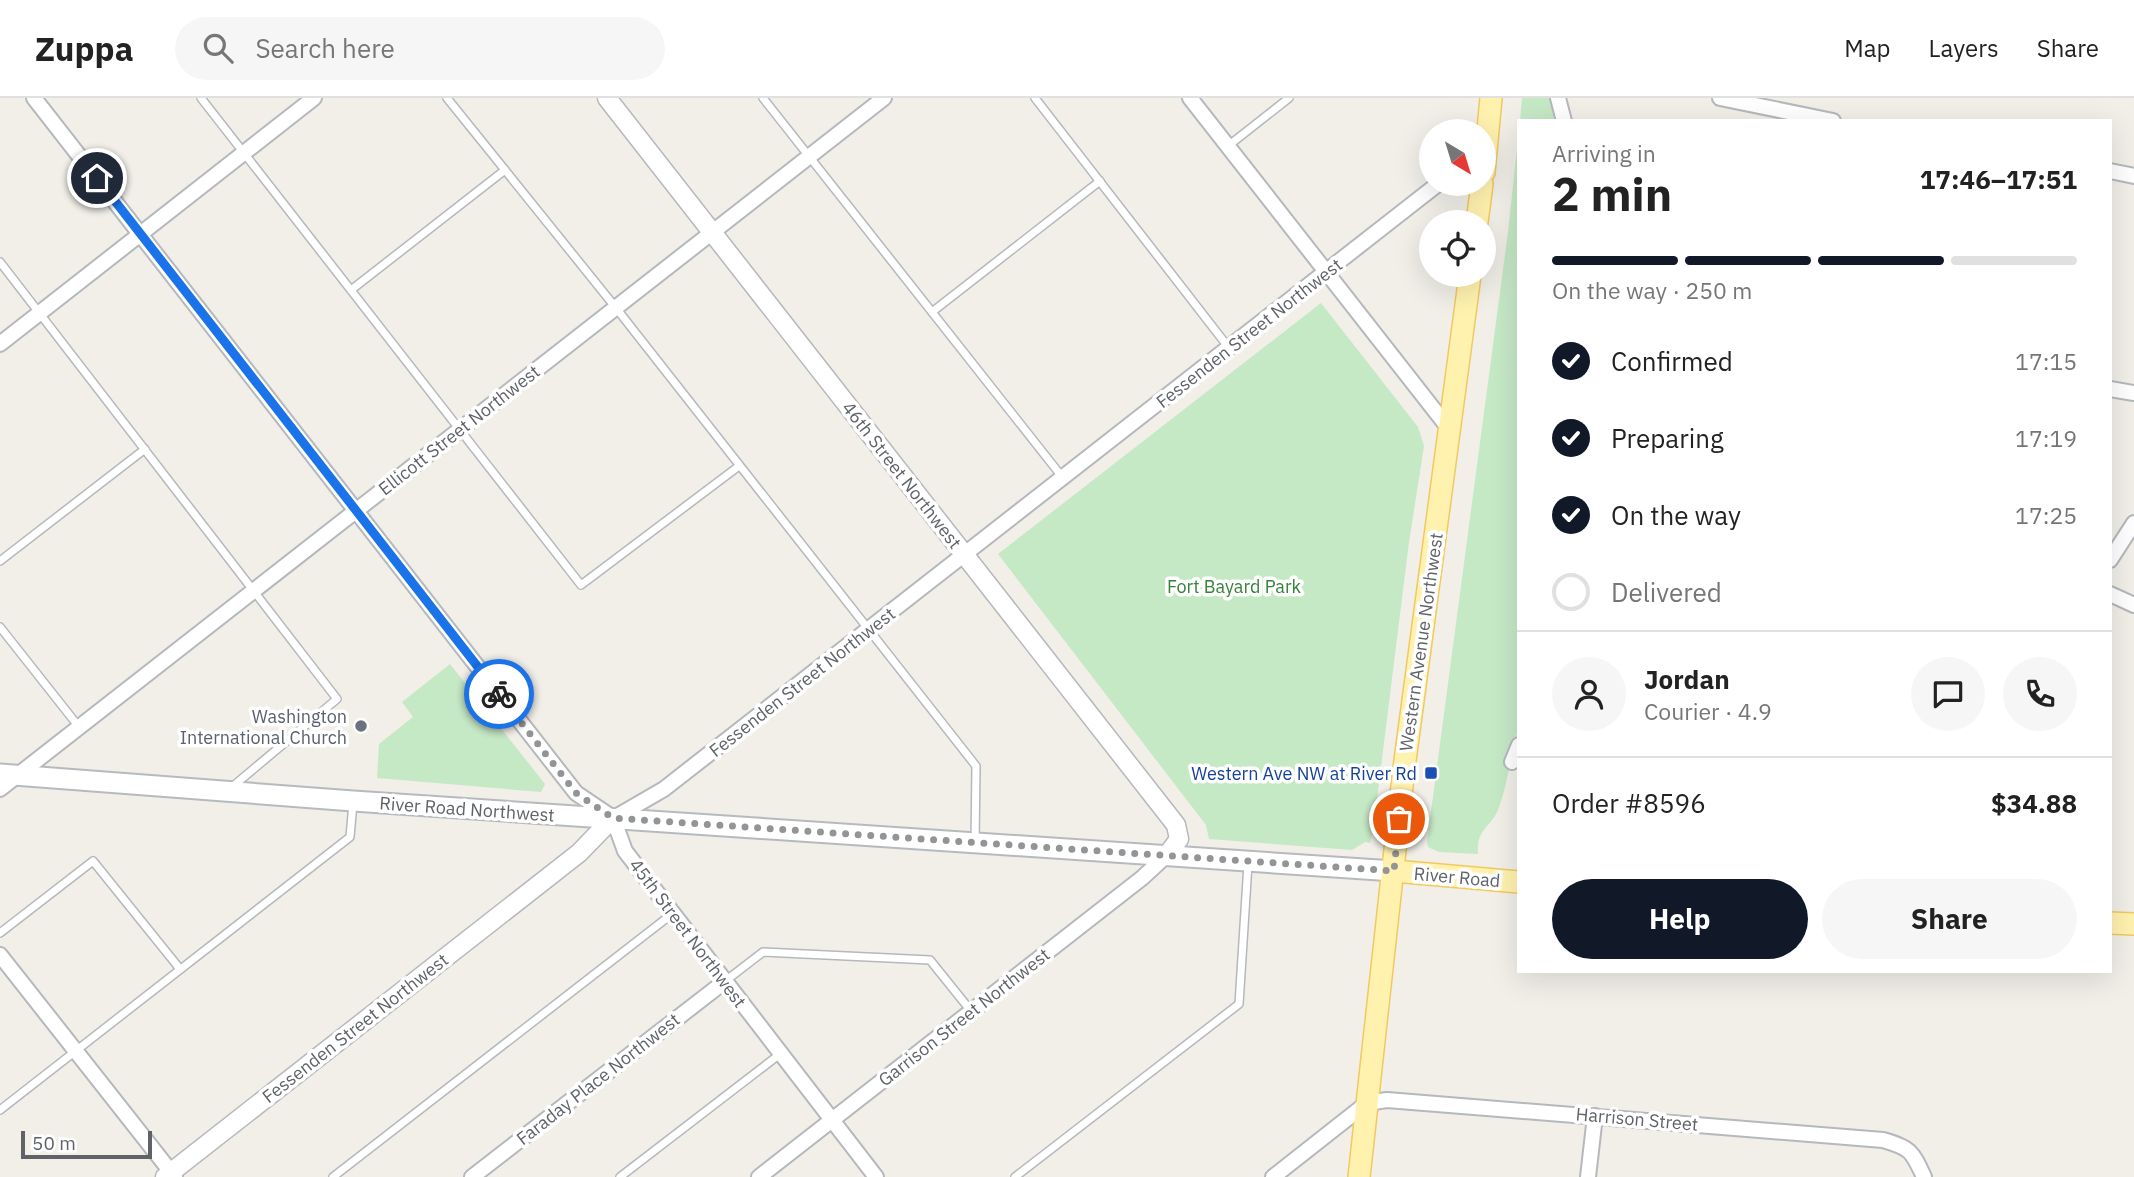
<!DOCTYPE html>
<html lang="en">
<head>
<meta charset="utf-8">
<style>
	:root { --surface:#fff; --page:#f6f6f6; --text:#222; --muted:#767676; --line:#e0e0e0; --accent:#111827 }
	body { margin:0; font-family:"IBM Plex Sans",sans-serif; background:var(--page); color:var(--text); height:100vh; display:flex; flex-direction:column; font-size:26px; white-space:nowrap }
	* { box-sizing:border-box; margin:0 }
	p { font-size:23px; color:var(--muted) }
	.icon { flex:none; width:38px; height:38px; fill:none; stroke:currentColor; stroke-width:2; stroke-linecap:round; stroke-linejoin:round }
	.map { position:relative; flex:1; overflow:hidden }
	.drawer { position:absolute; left:1517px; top:21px; width:595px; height:854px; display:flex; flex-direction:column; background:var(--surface); border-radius:0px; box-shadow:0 7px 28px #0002 }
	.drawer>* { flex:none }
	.needle { width:46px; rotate:142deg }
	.buttons { position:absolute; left:1419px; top:21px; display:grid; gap:14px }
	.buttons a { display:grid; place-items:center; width:77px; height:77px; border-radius:50%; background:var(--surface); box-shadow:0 7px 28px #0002; font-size:35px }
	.scale { position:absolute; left:21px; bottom:18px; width:131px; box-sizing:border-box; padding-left:7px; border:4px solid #5f6368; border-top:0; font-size:19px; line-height:24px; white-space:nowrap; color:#5f6368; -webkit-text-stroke:5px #fff; paint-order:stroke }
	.pin { position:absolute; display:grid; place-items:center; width:60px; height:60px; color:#fff; margin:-30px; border:4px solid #fff; border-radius:50%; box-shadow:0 2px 7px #0007 }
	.courier { position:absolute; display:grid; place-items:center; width:70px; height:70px; margin:-35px; border:5px solid #1a73e8; border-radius:50%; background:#fff; color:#222; box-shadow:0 2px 9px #0007 }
	.head em { font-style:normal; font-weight:700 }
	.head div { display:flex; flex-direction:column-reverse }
	.head { display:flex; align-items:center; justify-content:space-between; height:119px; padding:0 35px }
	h1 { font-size:46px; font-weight:700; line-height:52px }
	.bar { display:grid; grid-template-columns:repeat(4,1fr); gap:10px 7px; align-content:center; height:84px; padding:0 35px }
	.bar i { height:9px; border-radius:5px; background:var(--line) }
	.bar .selected { background:var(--accent) }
	.bar p { grid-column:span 4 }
	.line { display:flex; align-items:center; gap:18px; padding:0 35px; border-top:2px solid var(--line) }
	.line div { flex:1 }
	.round { display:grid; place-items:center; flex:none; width:74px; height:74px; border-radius:37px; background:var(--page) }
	ol { padding:0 35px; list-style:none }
	li { display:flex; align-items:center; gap:21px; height:77px }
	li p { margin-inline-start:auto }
	li .icon { padding:7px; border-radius:50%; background:var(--accent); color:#fff; stroke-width:4 }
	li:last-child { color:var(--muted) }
	li i { width:38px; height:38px; border:4px solid var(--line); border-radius:50% }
	.primary-button { display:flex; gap:14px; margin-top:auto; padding:14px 35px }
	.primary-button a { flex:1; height:80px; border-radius:42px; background:var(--accent); color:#fff; font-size:28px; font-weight:700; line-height:80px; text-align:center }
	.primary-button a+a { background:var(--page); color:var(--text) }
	header { display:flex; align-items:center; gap:42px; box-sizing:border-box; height:98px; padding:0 35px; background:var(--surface); border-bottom:2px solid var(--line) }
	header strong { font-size:33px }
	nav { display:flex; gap:38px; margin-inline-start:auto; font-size:24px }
	.search { width:490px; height:63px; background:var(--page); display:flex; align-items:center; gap:18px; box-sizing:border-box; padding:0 24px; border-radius:38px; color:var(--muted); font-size:26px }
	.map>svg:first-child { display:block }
</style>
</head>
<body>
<header>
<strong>Zuppa</strong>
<div class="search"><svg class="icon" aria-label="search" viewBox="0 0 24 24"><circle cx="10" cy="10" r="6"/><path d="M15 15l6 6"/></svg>Search here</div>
<nav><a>Map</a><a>Layers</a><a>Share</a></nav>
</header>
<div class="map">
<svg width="2134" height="1079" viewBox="0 0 2134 1079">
	<rect width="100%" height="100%" fill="#f1efe8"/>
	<g fill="#c5e8c5">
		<polygon points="1522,0 1550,0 1555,23 1520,23"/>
		<path d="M1519,32V629C1510,655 1509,683 1499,709C1492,730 1476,729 1478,756L1439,754L1428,749L1427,744L1508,134Z"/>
		<polygon points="1321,205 1418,329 1424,348 1409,444 1373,733 1370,745 1365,744 1352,752 1209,741 1206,727 998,456"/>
		<polygon points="450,566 545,686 541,694 377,680 379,646 413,619 402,604"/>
	</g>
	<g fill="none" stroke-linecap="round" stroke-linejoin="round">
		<defs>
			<g id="service">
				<polyline points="201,0 581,487 739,368"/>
				<polyline points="447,0 616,210 976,668 975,745"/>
				<polyline points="763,0 1063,380"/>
				<polyline points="1035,0 1229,250"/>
				<polyline points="1228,48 1289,0"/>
				<polyline points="0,164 337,601 232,689"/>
				<polyline points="351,192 505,72"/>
				<polyline points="932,214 1100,83"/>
				<polyline points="0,463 145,351"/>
				<polyline points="0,529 79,629"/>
				<polyline points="0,835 93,763 180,871"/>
				<polyline points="724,884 763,854 930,862 971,913"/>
				<polyline points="0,1012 350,739 353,705"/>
				<polyline points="333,1079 672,816"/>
				<polyline points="620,1079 780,956"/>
				<polyline points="1015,1079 1239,906 1248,766"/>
			</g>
			<g id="minor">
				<polyline points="34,0 576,695 613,720 625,753 876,1079"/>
				<polyline points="1190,0 1450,332"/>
				<polyline points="1558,0 1564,23"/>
				<polyline points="1720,0 1833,23"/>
				<polyline points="2110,73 2134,78"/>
				<polyline points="0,246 314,0"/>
				<polyline points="2110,291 2134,295"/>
				<polyline points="2110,462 2134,425"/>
				<polyline points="2110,496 2134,507"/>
				<polyline points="1512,664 1519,647"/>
				<polyline points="0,691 884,0"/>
				<polyline points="614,720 664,691 1438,86"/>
				<polyline points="0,857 175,1079"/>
				<polyline points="472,1079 724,884"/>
				<polyline points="759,1079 1142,780 1168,756"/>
				<path d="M1273,1079L1367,1005L1387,1002L1883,1042C1911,1050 1912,1053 1924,1079"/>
				<polyline points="1588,1079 1595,1018"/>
			</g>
			<g id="tertiary">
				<polyline points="607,0 1176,727 1179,741 1168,756"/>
				<polyline points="165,1079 579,755 613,720"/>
			</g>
			<polyline id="secondary" points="0,676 353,703 1394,773"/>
			<g id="primary">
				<polyline points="1484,74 1491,0"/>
				<polyline points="1477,124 1482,86"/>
				<polyline points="1394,773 1519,784"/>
				<polyline points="2110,825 2134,826"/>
				<polyline points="1359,1079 1404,670 1470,177"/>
			</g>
		</defs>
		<use href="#service" stroke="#b5b8bc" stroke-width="10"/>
		<use href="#minor" stroke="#b5b8bc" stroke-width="18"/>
		<use href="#tertiary" stroke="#b5b8bc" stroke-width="21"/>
		<use href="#secondary" stroke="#b6babf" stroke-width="23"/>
		<use href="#primary" stroke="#f2c960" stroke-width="24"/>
		<use href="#service" stroke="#fff" stroke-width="7"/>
		<use href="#minor" stroke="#fff" stroke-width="14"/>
		<use href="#tertiary" stroke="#fff" stroke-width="18"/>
		<use href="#secondary" stroke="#fff" stroke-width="19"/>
		<use href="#primary" stroke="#fff2af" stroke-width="21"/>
	</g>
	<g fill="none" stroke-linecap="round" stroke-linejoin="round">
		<polyline stroke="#929495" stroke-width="7" stroke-dasharray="0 12.6" points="499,596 576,695 613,720 1394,773 1399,721"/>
		<polyline stroke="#1a73e8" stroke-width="9" points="97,80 499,596"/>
	</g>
	<circle fill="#6b7280" stroke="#fff" stroke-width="2.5" cx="361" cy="628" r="7"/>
	<rect fill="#1a4fb4" stroke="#fff" stroke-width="2.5" x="1424" y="668" width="14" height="14" rx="3.5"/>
	<g text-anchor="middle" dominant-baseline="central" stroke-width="7" stroke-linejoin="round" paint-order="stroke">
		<g font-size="18" fill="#5f6368" stroke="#fff">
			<text transform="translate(1249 235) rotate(-38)">Fessenden Street Northwest</text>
			<text transform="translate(459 332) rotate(-38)">Ellicott Street Northwest</text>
			<text transform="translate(902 377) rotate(52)">46th Street Northwest</text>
			<text transform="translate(1421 544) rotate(-82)">Western Avenue Northwest</text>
			<text transform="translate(802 584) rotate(-38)">Fessenden Street Northwest</text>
			<text transform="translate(467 711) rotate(4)">River Road Northwest</text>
			<text transform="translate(1457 779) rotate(5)">River Road</text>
			<text transform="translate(688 835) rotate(53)">45th Street Northwest</text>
			<text transform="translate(964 919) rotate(-38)">Garrison Street Northwest</text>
			<text transform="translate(355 930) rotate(-38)">Fessenden Street Northwest</text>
			<text transform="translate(598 981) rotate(-38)">Faraday Place Northwest</text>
			<text transform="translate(1637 1021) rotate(5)">Harrison Street</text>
		</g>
		<g font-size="18" fill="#348238" stroke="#fff">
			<text x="1234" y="488">Fort Bayard Park</text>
		</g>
		<g font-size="18" fill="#5b616d" stroke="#fff" text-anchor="end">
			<text x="347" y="618">Washington<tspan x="347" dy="21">International Church</tspan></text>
		</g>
		<g font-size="18" fill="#164399" stroke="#fff" text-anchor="end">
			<text x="1417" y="675">Western Ave NW at River Rd</text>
		</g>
	</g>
</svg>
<div class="buttons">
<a><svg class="needle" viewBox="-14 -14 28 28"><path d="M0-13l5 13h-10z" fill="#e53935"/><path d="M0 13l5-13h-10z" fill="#767676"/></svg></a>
<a><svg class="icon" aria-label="locate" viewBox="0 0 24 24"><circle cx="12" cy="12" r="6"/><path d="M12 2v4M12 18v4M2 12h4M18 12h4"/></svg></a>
</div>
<div class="scale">50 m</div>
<div class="pin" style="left:1399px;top:721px;background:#ea580c"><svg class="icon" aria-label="bag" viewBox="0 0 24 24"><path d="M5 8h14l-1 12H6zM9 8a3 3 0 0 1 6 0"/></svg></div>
<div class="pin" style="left:97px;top:80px;background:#1f2937"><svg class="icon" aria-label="home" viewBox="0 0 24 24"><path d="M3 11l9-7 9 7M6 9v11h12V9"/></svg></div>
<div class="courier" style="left:499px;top:596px"><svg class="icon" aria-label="bike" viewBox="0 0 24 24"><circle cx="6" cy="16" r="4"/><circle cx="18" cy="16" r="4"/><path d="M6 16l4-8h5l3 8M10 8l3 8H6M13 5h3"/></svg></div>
<section class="drawer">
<div class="head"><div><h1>2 min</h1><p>Arriving in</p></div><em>17:46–17:51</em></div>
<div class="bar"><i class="selected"></i><i class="selected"></i><i class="selected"></i><i></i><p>On the way · 250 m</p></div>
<ol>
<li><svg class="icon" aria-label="check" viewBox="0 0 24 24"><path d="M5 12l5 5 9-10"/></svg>Confirmed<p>17:15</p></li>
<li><svg class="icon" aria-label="check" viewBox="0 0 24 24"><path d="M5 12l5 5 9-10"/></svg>Preparing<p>17:19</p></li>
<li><svg class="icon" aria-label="check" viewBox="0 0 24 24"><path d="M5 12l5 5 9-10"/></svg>On the way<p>17:25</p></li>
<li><i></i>Delivered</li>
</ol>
<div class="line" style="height:126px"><a class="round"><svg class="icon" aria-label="person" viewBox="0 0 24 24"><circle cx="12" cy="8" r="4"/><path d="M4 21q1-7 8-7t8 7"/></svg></a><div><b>Jordan</b><p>Courier · 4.9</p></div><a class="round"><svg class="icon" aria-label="chat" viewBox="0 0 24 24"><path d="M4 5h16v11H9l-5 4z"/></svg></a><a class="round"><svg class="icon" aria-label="phone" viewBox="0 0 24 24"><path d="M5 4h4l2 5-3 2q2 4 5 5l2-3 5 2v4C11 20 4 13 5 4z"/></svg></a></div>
<div class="line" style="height:91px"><div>Order #8596</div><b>$34.88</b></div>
<div class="primary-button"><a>Help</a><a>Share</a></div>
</section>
</div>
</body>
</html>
